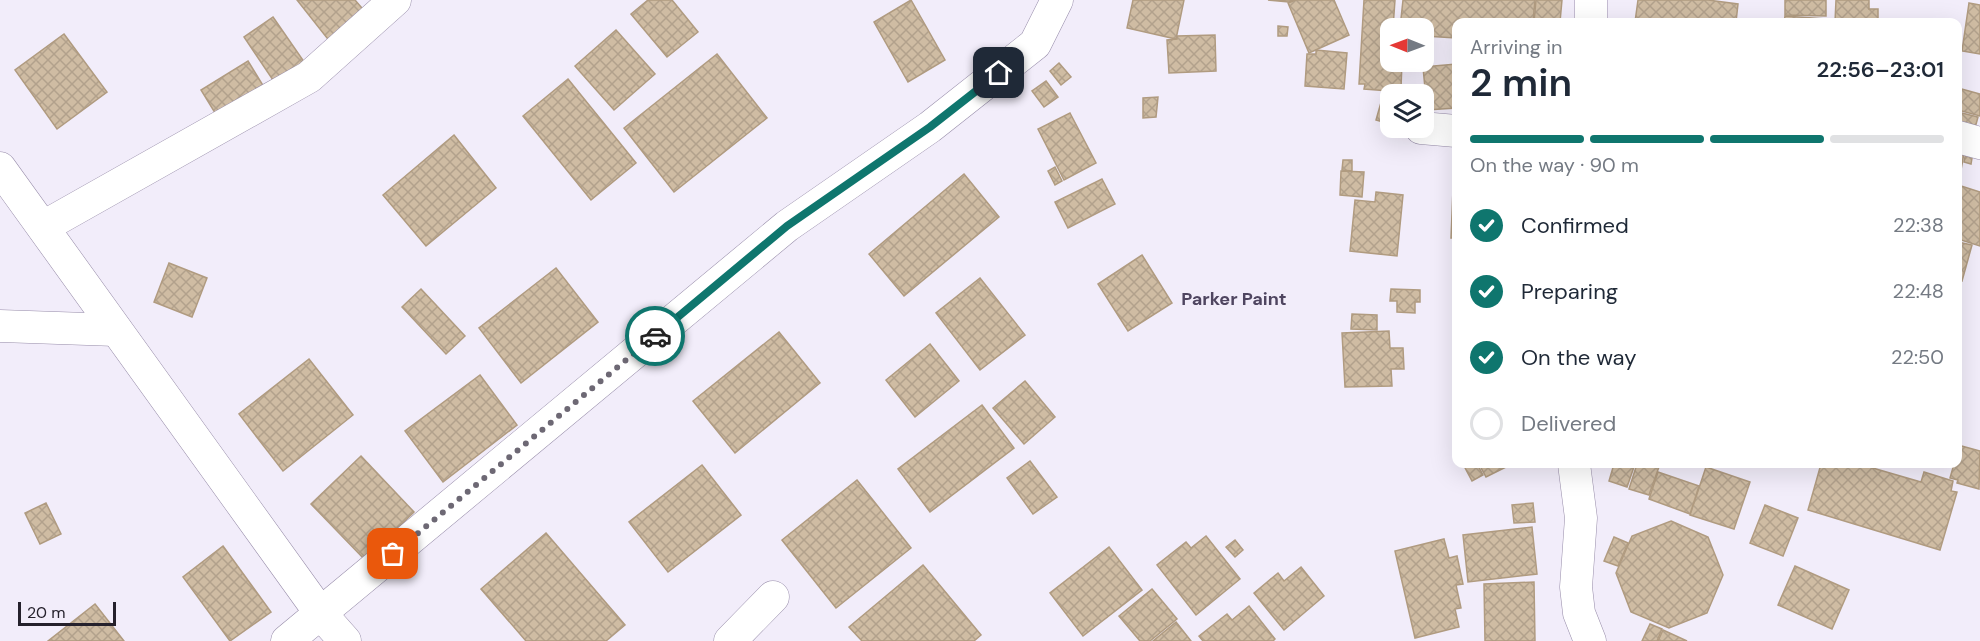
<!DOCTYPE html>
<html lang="en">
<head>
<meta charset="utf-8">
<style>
	:root { --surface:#fff; --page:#f6f6f7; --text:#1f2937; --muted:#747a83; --line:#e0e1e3; --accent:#0f766e }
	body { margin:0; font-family:"DM Sans",sans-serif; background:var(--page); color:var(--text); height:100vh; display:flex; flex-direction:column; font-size:22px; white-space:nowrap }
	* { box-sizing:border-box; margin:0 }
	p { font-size:20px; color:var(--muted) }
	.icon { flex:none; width:33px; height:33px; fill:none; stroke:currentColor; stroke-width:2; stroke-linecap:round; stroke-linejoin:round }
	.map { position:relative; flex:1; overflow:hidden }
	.panel { position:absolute; left:1452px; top:18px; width:510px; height:450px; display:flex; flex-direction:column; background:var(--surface); border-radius:12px; box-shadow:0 6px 24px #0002 }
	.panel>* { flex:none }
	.needle { width:39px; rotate:271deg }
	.tools { position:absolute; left:1380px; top:18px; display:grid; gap:12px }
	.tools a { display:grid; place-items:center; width:54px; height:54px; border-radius:12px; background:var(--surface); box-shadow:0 6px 24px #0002; font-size:30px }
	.scale { position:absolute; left:18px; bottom:15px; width:98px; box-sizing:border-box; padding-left:6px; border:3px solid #25212c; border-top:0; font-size:16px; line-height:21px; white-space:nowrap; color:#25212c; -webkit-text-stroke:4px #f2edfa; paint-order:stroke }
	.pin { position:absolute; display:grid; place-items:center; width:51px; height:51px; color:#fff; margin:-26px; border-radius:12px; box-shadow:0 3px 9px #0006 }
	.courier { position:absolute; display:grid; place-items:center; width:60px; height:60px; margin:-30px; border:4px solid #0f766e; border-radius:50%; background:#fff; color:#222; box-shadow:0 2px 8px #0007 }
	.head em { font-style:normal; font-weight:600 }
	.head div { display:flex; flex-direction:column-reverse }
	.head { display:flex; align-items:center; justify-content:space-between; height:102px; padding:0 18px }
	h1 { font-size:39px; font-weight:600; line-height:45px }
	.bar { display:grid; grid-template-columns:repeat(4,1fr); gap:9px 6px; align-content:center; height:72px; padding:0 18px }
	.bar i { height:8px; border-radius:4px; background:var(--line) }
	.bar .active { background:var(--accent) }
	.bar p { grid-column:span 4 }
	ol { padding:0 18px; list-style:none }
	li { display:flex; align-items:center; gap:18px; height:66px }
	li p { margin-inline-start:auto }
	li .icon { padding:6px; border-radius:50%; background:var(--accent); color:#fff; stroke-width:4 }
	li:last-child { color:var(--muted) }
	li i { width:33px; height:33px; border:3px solid var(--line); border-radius:50% }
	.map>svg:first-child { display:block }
</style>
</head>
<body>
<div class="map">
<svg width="1980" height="641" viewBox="0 0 1980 641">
	<defs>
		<pattern id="building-cross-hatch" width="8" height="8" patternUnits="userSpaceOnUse" patternTransform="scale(1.5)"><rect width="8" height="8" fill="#cfbca3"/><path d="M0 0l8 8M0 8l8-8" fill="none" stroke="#b2a18c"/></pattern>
	</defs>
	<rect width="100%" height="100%" fill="#f2edfa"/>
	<g fill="url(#building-cross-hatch)" stroke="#b09b80" stroke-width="1.5">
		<polygon points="297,0 355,0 367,14 331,43"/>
		<polygon points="648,0 672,0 698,32 667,57 631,14"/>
		<polygon points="911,0 945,60 908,82 874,22"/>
		<polygon points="1133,0 1184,0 1176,39 1127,28"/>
		<polygon points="1268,0 1294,0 1289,2"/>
		<polygon points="1296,0 1334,0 1349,35 1309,53 1288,3"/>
		<polygon points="1364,0 1395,0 1393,28 1390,28 1390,62 1402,62 1401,88 1389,87 1389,91 1364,89 1365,84 1359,84"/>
		<polygon points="1403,0 1535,0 1533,22 1456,22 1456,38 1424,36 1424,28 1400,28"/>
		<polygon points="1536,0 1562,0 1560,22 1534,22"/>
		<polygon points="1638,0 1708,0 1738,4 1736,22 1635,22"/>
		<polygon points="1785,0 1826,0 1826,16 1785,15"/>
		<polygon points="1836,0 1869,0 1869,9 1878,9 1878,22 1835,22"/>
		<polygon points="1969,3 1980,5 1980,54 1962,51"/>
		<polygon points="1785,16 1826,19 1826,22 1784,22"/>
		<polygon points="273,17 307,66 277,86 244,37"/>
		<polygon points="1278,26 1288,27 1287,36 1278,36"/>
		<polygon points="616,30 655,74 614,110 575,66"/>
		<polygon points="64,34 107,92 57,129 15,70"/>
		<polygon points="1215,35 1216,71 1169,73 1167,40 1177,39 1177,36"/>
		<polygon points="1316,50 1347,53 1344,89 1305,86 1307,54 1316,54"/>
		<polygon points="717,54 767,118 674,192 624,128"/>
		<polygon points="248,61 267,92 220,121 201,90"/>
		<polygon points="1059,63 1071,77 1061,85 1050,71"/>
		<polygon points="1456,64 1456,108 1427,110 1423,67"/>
		<polygon points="568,79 636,163 591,200 523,116"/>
		<polygon points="1046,81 1058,97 1044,107 1032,91"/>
		<polygon points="1958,88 1980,94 1980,116 1958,110"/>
		<polygon points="1158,97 1156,117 1143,118 1143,98"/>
		<polygon points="1382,99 1390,101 1390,124 1376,120"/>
		<polygon points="1958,112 1978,117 1975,128 1958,124"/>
		<polygon points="1070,113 1096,163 1064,180 1038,129"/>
		<polygon points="454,135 496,188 426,246 383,195"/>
		<polygon points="1958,152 1964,153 1961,170 1958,169"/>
		<polygon points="1966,152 1973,152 1971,164 1964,162"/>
		<polygon points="1343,160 1352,160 1352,171 1342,170"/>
		<polygon points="1055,167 1062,181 1055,185 1048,171"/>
		<polygon points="1341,171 1364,172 1362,197 1340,195"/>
		<polygon points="964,174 999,217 904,296 869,254"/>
		<polygon points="1102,179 1115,204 1068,228 1055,202"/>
		<polygon points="1958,185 1980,192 1980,246 1958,239"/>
		<polygon points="1453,189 1456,189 1456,238 1451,238"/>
		<polygon points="1376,192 1403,195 1397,256 1350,251 1355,200 1375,202"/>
		<polygon points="1958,242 1972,245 1962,281 1958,280"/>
		<polygon points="1142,255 1172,303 1128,331 1098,284"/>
		<polygon points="169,263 207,278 192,317 154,302"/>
		<polygon points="556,268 598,322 521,383 479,328"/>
		<polygon points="980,278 1025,335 980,370 936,313"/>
		<polygon points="421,289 465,336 446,354 402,307"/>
		<polygon points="1391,289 1420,290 1420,302 1415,302 1415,313 1397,312 1397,301 1390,301"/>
		<polygon points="1352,314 1377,315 1377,330 1351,329"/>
		<polygon points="1389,331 1390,348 1403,348 1404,369 1391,369 1392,386 1345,387 1342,333"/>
		<polygon points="779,332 820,383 735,453 693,401"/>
		<polygon points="930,344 959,381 915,417 886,380"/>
		<polygon points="309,359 353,415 283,471 239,414"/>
		<polygon points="480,375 517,425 443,482 405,431"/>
		<polygon points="1025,381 1055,417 1024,444 993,408"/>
		<polygon points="982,405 1014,448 930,512 898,469"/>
		<polygon points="1958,445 1980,451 1979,489 1957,483 1958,480 1950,478 1954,464 1958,464"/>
		<polygon points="361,456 414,512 365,560 311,504"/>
		<polygon points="1030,461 1057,497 1033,514 1007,478"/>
		<polygon points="1463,464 1477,464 1483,475 1472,481"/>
		<polygon points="1479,464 1512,464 1486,477"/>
		<polygon points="1614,464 1635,464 1627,487 1609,481"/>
		<polygon points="1637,464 1660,464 1649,495 1629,489"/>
		<polygon points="1821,464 1859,464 1921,482 1924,472 1953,481 1951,491 1957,492 1940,550 1808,510"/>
		<polygon points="702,465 741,515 668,572 629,522"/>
		<polygon points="1706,467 1750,482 1734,529 1690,515"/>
		<polygon points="1658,472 1699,486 1690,514 1649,499"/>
		<polygon points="857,480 911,548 836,608 782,540"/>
		<polygon points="46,503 61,534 40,544 25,513"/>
		<polygon points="1533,503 1535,522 1514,523 1512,505"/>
		<polygon points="1765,505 1798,518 1783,556 1750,543"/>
		<polygon points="1671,521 1708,537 1723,575 1707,613 1669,628 1631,612 1616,573 1632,536"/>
		<polygon points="1532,527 1537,574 1468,582 1463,535"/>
		<polygon points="546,533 625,625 606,641 526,641 481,589"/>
		<polygon points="1206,536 1240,579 1196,615 1157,565 1186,542 1191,548"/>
		<polygon points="1614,537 1628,543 1618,566 1604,561"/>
		<polygon points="1444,539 1449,558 1457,556 1463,584 1456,585 1461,608 1455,609 1459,627 1415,638 1395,551"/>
		<polygon points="1235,540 1243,550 1235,557 1226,547"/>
		<polygon points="223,546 271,612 230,641 183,577"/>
		<polygon points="1109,547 1142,590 1083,636 1050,593"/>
		<polygon points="923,565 981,635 974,641 862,641 849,627"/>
		<polygon points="1795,566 1849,590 1832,629 1778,605"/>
		<polygon points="1301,567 1324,596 1284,630 1254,593 1278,573 1284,581"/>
		<polygon points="1534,582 1535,641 1485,641 1484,584"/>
		<polygon points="1152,589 1177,619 1150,641 1140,641 1119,616"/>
		<polygon points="95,604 124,641 48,641"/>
		<polygon points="1249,606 1275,639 1273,641 1203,641 1199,636 1227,614 1232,620"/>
		<polygon points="1176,622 1191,641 1153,641"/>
		<polygon points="1650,624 1662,629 1657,641 1642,641"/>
		<polygon points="1663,630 1687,641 1658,641"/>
	</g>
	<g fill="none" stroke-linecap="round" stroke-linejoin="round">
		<defs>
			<g id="minor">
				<polyline points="1591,0 1591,22"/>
				<polyline points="1421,128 1456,131"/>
				<polyline points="1958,137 1980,143"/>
				<polyline points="0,168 321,614 345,641"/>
				<polyline points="43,227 309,77 395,0"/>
				<polyline points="0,326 116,330"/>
				<polyline points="1574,464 1581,518 1576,587 1579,613 1590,641"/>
				<polyline points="287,641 787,226 930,127 1035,44 1057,0"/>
				<polyline points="730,641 773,597"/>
			</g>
		</defs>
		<use href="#minor" stroke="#978ca9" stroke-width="33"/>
		<use href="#minor" stroke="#fff" stroke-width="32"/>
	</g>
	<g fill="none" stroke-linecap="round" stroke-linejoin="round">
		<polyline stroke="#6d6874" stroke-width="6" stroke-dasharray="0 10.8" points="393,554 655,336"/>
		<polyline stroke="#0f766e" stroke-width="8" points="655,336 787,226 930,127 999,73"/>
	</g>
	<g text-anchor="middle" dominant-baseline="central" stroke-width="4.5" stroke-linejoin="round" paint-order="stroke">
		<g font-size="18" font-weight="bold" fill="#4f4560" stroke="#f2edfa">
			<text x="1234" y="299">Parker Paint</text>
		</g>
	</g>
</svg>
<div class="tools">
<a><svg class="needle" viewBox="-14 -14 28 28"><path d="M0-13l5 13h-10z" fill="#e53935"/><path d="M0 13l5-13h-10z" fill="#747a83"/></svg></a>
<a><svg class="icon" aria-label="layers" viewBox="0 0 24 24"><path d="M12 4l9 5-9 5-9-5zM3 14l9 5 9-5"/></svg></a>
</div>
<div class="scale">20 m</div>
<div class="pin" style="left:393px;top:554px;background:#ea580c"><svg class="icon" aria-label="bag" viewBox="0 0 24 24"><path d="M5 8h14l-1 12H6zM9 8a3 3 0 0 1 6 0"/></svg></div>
<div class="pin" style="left:999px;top:73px;background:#1f2937"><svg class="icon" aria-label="home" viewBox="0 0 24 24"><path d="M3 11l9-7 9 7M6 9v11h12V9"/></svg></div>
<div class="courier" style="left:655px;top:336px"><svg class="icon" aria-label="car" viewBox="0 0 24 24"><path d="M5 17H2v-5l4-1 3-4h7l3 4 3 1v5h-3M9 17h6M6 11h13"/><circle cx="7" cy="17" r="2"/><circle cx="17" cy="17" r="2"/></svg></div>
<section class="panel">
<div class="head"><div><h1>2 min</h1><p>Arriving in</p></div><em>22:56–23:01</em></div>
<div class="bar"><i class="active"></i><i class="active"></i><i class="active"></i><i></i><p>On the way · 90 m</p></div>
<ol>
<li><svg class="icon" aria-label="check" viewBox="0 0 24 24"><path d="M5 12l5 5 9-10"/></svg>Confirmed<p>22:38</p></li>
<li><svg class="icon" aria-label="check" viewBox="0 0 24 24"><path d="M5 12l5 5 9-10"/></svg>Preparing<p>22:48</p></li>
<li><svg class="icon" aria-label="check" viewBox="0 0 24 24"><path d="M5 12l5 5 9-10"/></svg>On the way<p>22:50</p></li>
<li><i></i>Delivered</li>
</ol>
</section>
</div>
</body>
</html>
